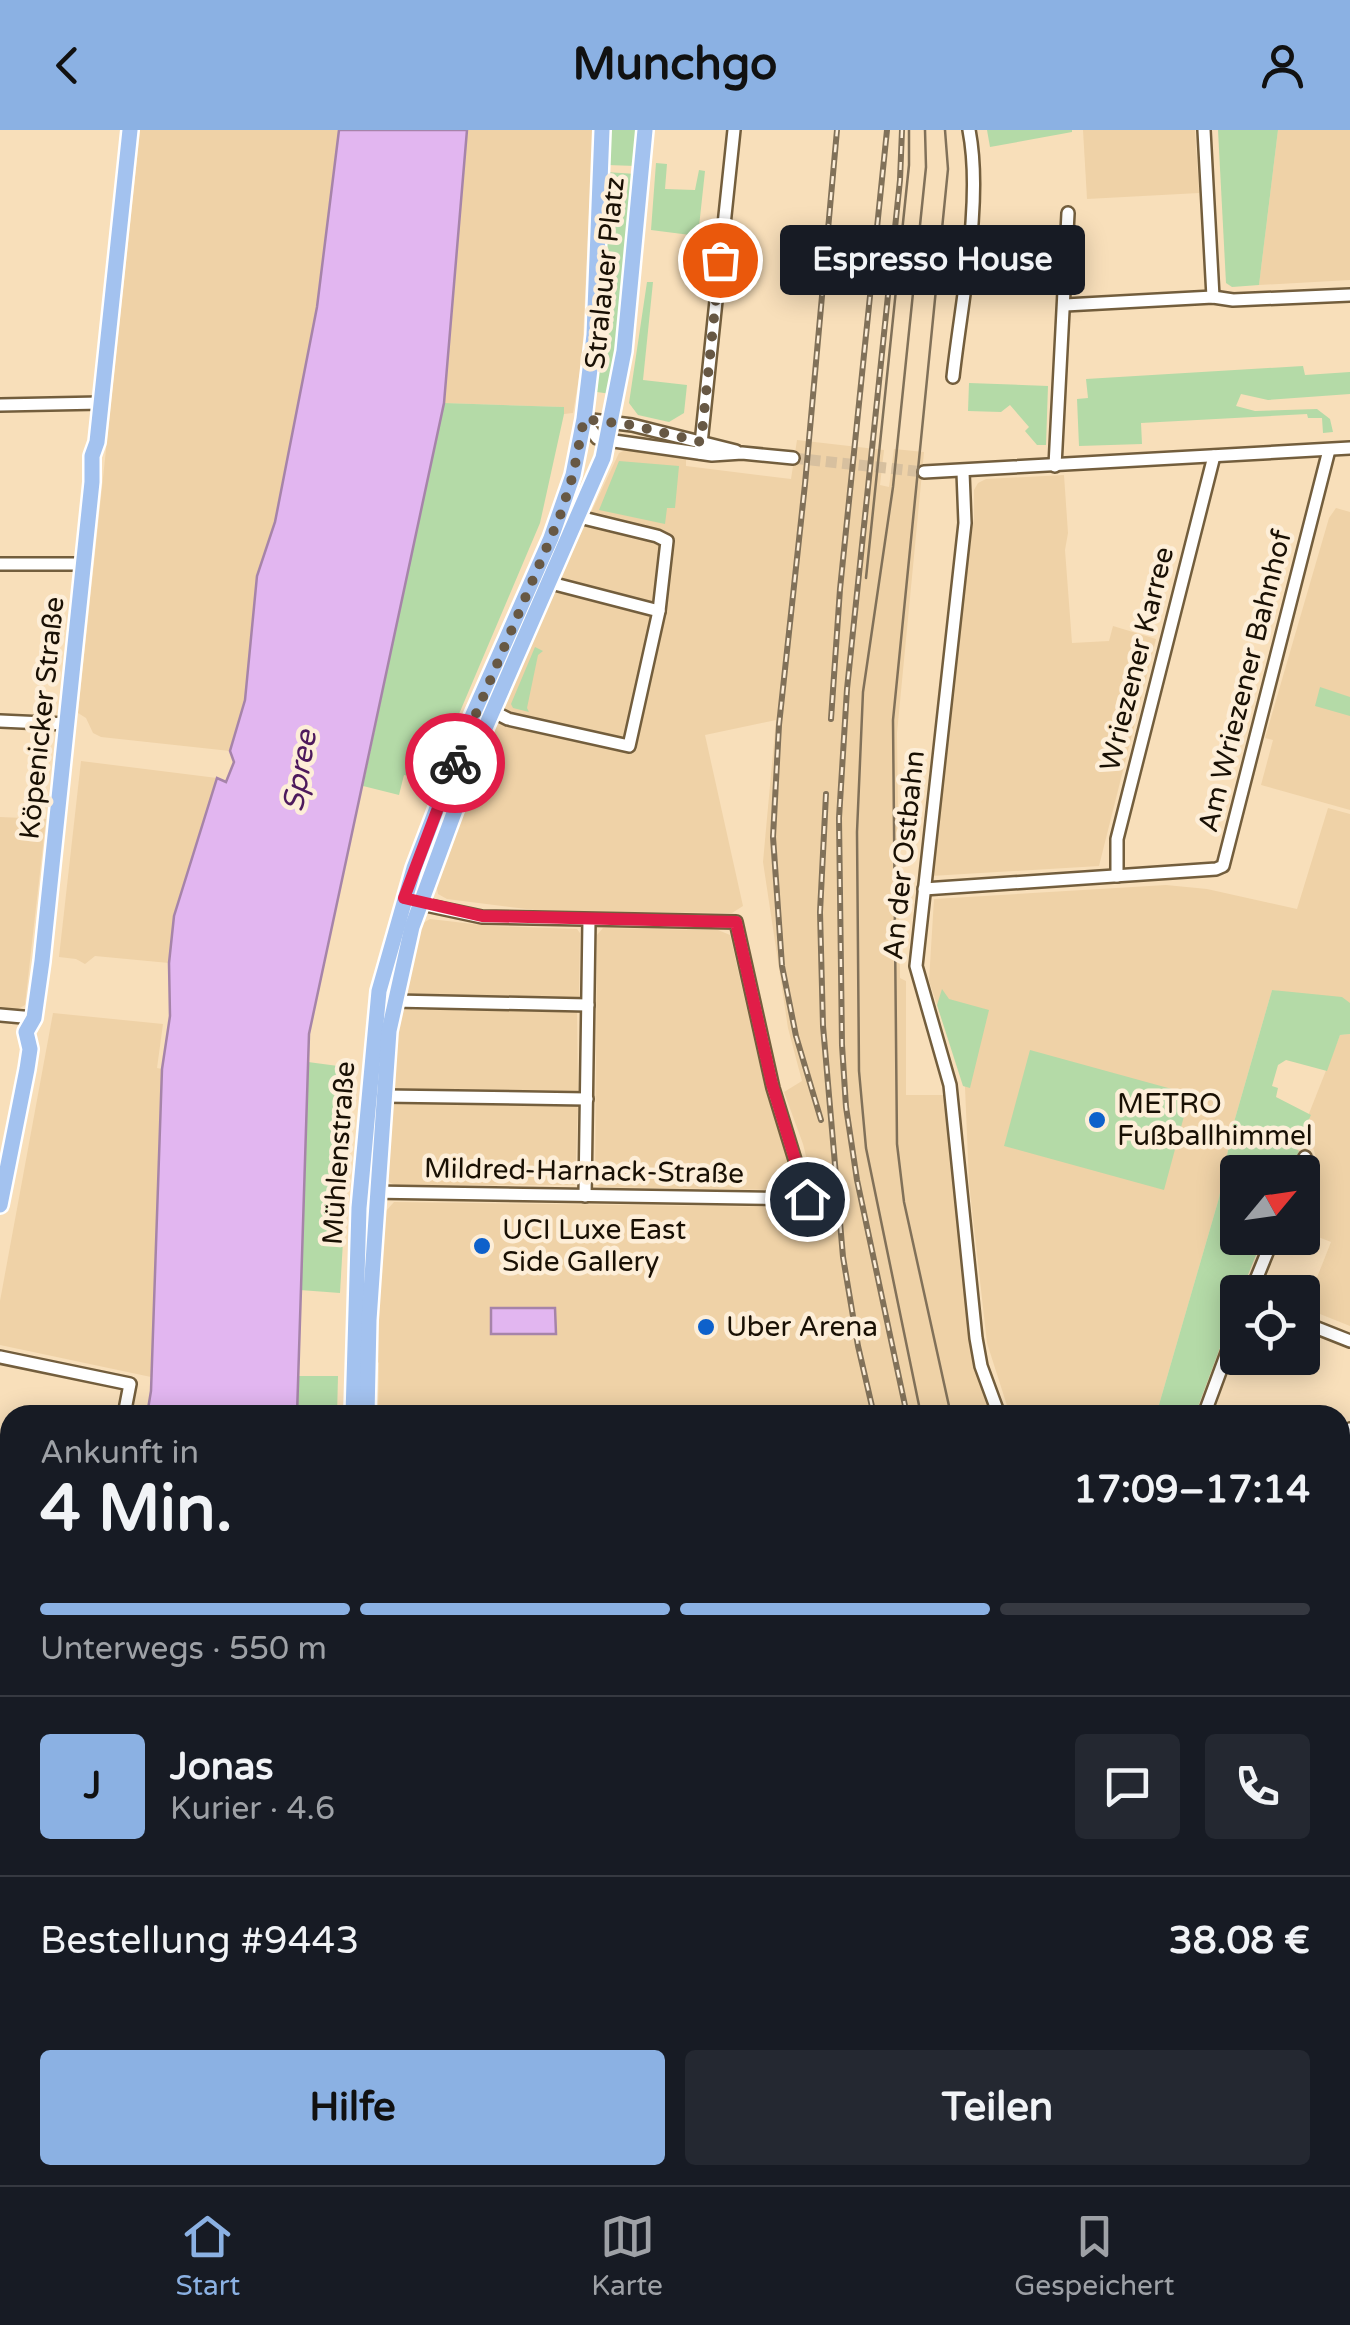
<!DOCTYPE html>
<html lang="de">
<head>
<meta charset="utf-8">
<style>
	:root { --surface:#171b24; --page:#242831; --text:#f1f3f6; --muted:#9ea1a6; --line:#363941; --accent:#8bb1e3 }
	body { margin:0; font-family:"Varela Round",sans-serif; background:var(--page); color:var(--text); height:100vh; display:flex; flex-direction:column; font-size:38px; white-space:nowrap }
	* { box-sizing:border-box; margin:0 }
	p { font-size:32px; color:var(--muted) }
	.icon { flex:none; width:55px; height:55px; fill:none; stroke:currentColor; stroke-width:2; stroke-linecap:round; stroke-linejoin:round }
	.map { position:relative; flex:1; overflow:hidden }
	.sheet { position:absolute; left:0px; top:1275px; width:1350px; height:780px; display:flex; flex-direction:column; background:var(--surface); border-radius:30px 30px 0 0; box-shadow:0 5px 25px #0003 }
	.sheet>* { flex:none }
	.needle { width:65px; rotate:61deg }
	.tools { position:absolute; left:1220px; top:1025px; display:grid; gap:20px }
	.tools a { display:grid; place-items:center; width:100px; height:100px; border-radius:10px; background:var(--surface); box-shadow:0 5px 25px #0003; font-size:50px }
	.pin { position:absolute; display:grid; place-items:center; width:85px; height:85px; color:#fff; margin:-42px; border:5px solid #fff; border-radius:50%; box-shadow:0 2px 10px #0007 }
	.courier { position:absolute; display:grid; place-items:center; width:100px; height:100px; margin:-50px; border:8px solid #e11d48; border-radius:50%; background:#fff; color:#222; box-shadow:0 2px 12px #0007 }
	.bubble { position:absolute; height:70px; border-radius:10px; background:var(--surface); box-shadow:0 5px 25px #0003; font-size:32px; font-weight:800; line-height:70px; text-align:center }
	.summary em { font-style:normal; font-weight:800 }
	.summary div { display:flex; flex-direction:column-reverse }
	.summary { display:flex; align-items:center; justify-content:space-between; height:170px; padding:0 40px }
	h1 { font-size:65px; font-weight:800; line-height:75px }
	.bar { display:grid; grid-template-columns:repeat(4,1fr); gap:15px 10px; align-content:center; height:120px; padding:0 40px }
	.bar i { height:12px; border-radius:8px; background:var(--line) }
	.bar .current { background:var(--accent) }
	.bar p { grid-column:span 4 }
	.line { display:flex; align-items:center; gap:25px; padding:0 40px; border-top:2px solid var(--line) }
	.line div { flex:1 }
	.round { display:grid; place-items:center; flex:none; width:105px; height:105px; border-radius:10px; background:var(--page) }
	.button { display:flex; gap:20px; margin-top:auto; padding:20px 40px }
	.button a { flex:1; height:115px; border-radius:10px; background:var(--accent); color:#111; font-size:40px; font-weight:800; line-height:115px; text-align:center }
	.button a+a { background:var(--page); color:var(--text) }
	header { display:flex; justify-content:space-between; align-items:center; height:130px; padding:0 40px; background:var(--accent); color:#111; font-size:45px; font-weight:800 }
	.tab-bar { display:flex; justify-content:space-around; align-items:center; height:140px; border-top:2px solid var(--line); background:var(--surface); font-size:28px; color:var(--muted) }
	.tab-bar a { display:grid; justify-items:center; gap:5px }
	.tab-bar .current { color:var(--accent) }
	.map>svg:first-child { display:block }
</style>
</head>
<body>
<header><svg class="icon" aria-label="back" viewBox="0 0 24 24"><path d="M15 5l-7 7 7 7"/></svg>Munchgo<svg class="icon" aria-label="person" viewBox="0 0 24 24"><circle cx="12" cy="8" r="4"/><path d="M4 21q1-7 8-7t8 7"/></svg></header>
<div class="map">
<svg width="1350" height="2055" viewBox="0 0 1350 2055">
	<rect width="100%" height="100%" fill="#f8dfba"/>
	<g fill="#efd2a7">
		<polygon points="140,0 339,0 317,177 275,392 257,446 245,570 230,621 101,607 93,603 86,588 78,583"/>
		<polygon points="467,0 593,0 582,230 573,283 564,284 564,277 444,273"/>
		<polygon points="1083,0 1195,0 1199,63 1087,69"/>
		<polygon points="1278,0 1350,0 1350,150 1259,155"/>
		<polygon points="797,310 884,320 880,355 889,357 894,319 924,322 897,603 900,848 906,851 906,965 946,965 970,1210 976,1238 993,1285 861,1285 860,1282 847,1285 378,1285 379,1233 374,1228 376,1173 386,1081 394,1072 790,1077 799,1078 804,1086 820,1082 803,1014 784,962 802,951 788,898 763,732 776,590 705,605 743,776 732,783 543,781 447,769 438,764 436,754 495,600 551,467 619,323 632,317 686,326 686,336 791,349"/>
		<polygon points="1064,345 1068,403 1065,420 1072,513 1109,511 1113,496 1156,509 1099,736 931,746 934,709 937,709 939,694 936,690 939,689 941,674 938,670 941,670 943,654 940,650 944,650 945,634 943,630 946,630 946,623 943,622 947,589 950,589 952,574 949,573 954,554 951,553 956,534 954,530 957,529 958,514 956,509 959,509 961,494 958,493 961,489 963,473 960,472 963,469 965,453 962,450 966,449 974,388 974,360 978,353 986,349"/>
		<polygon points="1336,378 1350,382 1350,680 1261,655 1273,610 1265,608 1329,388"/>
		<polygon points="81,631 217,648 174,786 169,833 95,826 85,834 76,829 59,827"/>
		<polygon points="1328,678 1350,684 1350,873 1272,860 1232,999 1219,1068 1156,1285 1010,1285 987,1213 969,1053 965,957 929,851 934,769 1166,755 1207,759 1297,779"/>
		<polygon points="0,687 46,689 25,875 13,882 0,878"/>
		<polygon points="430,789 490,796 577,799 580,803 579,868 407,867 405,862 414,819 423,793"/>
		<polygon points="603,798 718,800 730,805 766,962 791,1041 795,1043 792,1057 785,1060 600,1057 595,1055 597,805"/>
		<polygon points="412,877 412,880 427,880 428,877 432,880 447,880 448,878 453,880 466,881 467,878 492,878 493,881 577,880 578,961 567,965 566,962 548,964 547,961 532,961 531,964 526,961 512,961 511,964 506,961 491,961 490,964 486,961 396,962 390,955 400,884 405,878"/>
		<polygon points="53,883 163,894 157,938 162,939 151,1247 0,1215 0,1171"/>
		<polygon points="1350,904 1350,1196 1305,1178 1331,1112 1303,1101 1303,1068 1317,1031 1313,1017 1299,1021 1295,1019 1340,905"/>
		<polygon points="394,971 575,974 578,978 575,1055 395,1055 389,1052 385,1046 390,975"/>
		<polygon points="1340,1645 1346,1671 1340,1673 1342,1679 1348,1678 1349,1682 1343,1684 1347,1704 1350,1704 1350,2055 1036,2055 1032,2045 1340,2045"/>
		<polygon points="0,1693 10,1693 10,1787 2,1787 0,1803"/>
		<polygon points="0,1877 10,1878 10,2045 59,2045 59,2055 0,2055"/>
		<polygon points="299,2045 376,2045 377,2055 276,2055 276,2049 279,2053 299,2051"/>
		<polygon points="430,2045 694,2045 697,2055 431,2055"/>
		<polygon points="721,2045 829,2045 754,2055 722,2055"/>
	</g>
	<g fill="#b4daa7">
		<polygon points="609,0 637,0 636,36 607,35"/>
		<polygon points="987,0 1072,0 1072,2 990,17"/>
		<polygon points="1218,0 1278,0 1259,155 1232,157 1226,153"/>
		<polygon points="656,33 667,34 665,59 695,60 699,40 705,41 698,106 651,100"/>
		<polygon points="606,42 636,44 611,264 597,262 603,186"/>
		<polygon points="647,152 653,152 643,250 687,255 684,283 669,292 638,285 629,273"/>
		<polygon points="1303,236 1305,245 1350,242 1350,264 1268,270 1241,264 1236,276 1255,281 1317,279 1330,289 1333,302 1323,303 1322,288 1308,288 1307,284 1141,293 1142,314 1079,316 1077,269 1088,268 1086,249"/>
		<polygon points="969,253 1048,256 1046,315 1037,315 1025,301 1029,297 1010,275 1001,282 968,281"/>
		<polygon points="444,273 564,277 564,284 540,393 431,650 404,645 399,665 363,656"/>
		<polygon points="619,331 679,336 675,378 667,378 665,394 599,380"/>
		<polygon points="535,517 543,521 538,525 527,578 529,582 513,578 511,574"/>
		<polygon points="1320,557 1350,567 1350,586 1315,576"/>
		<polygon points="942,859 949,869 989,880 970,958 963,956 937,875"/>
		<polygon points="1272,860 1342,867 1350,873 1350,904 1340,905 1327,941 1286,930 1278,935 1272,956 1278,958 1276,967 1311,985 1295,1018 1299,1021 1290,1042 1238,1042 1238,1108 1263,1108 1241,1162 1238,1162 1237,1172 1195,1285 1156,1285 1219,1068 1232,999"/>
		<polygon points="1030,920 1190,964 1164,1060 1004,1016"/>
		<polygon points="308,932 353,938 340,1163 300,1160"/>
		<polygon points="298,1246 338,1246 337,1285 297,1285"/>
	</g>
	<g fill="#e2b6f0" stroke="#a684a9" stroke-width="2.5">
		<polygon points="339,0 467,0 444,273 309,904 297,1285 147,1285 151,1261 162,939 170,886 169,833 174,786 217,648 226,652 234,632 230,621 245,570 257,446 275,392 317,177"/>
		<polygon points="491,1178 555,1178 556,1204 491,1204"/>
		<polygon points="59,2045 299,2045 299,2051 279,2053 278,2049 276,2055 59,2055"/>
	</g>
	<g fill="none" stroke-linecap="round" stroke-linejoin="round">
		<polyline stroke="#d7c09f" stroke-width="11" stroke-dasharray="11 5.5" stroke-linecap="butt" points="793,328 924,342"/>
		<defs>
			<g id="minor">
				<polyline points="1204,0 1213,167"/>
				<polyline points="1065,175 1213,167 1233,170 1350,165"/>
				<path d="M953,247C961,173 983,72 969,0"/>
				<polyline points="0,275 101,273"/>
				<polyline points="584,289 597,308 607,310 712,325 742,323 793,328"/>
				<polyline points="584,289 632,295 736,321"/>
				<polyline points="700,323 734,0"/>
				<polyline points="1055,336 1068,83"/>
				<polyline points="924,342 1350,318"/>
				<polyline points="963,342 965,393 916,836 950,955 976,1208 981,1236 999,1285"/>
				<polyline points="579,387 657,406 667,411 659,481"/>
				<polyline points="0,434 83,434"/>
				<polyline points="492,581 508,589 629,616 659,481 547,452"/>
				<polyline points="0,591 66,594"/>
				<polyline points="1117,746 1117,709 1214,326"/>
				<polyline points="924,759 1216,739 1223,736 1329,320"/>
				<polyline points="394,871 588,875"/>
				<polyline points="0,885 34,888"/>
				<polyline points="384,966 587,969"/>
				<polyline points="1299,1042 1305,1027"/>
				<polyline points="370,1062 807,1069 773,958 736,792 482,787 421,774"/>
				<polyline points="585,1066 589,790"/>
				<polyline points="1251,1162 1273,1108"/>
				<polyline points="1302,1192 1350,1211"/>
				<polyline points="0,1227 130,1254 124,1285"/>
				<polyline points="1204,1285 1238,1193"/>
				<polyline points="1340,1314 1350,1299"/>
				<polyline points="0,1430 10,1432"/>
				<polyline points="0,1458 10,1460"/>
				<polyline points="1340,1612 1350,1657"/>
				<polyline points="0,1866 10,1867"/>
				<polyline points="707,2045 709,2055"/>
				<polyline points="853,2055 926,2045"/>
			</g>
			<g id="major">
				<polyline points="0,1075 27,939 30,919 26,902 34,888 42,831 92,352 92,326 97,312 130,0"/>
				<polyline points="353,1285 359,1078 379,861 414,738 471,589 551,408 573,345 584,289 594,205 602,0"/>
				<polyline points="367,1285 369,1190 389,901 412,797 486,596 603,328 624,221 645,0"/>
				<polyline points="1340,1588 1350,1586"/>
				<polyline points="0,1616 10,1634"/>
				<polyline points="1340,1627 1350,1625"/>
				<polyline points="0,1670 10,1673"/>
				<polyline points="390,2045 391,2055"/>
				<polyline points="404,2045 405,2055"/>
			</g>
		</defs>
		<use href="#minor" stroke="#735e3d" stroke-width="16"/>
		<use href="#major" stroke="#fff" stroke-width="20"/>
		<use href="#minor" stroke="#fff" stroke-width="11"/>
		<use href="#major" stroke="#a3c2ef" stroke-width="15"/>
		<g stroke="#817159" stroke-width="2.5">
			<polyline points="945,0 948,39 893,590 897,1014 904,1072 951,1285"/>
			<polyline points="866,448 909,35 909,0"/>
			<polyline points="921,1285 866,1018 859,941 857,702 863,562 893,357 926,37 925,0"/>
			<polyline points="1340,1606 1350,1602"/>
			<polyline points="1068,2045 1071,2055"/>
			<polyline points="1086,2045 1089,2055"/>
			<polyline points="1104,2045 1106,2055"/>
		</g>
		<defs>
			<g id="rail">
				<polyline points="902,0 900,50 847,559 839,688 842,915 846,977 857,1050 907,1285"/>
				<polyline points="831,589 840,459 887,0"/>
				<polyline points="826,664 820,782 823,896 843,1127 858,1216 874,1285"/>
				<polyline points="821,990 796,906 782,836 773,707 779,595 805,354 837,0"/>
				<polyline points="0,1633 10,1649"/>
				<polyline points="1046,2045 1049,2055"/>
			</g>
		</defs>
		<use href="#rail" stroke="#817159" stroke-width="6"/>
		<use href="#rail" stroke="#fdeed8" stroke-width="2.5" stroke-dasharray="8" stroke-linecap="butt"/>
	</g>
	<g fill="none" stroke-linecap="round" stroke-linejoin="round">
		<polyline stroke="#675844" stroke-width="10" stroke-dasharray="0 18" points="455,633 560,386 573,345 584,289 632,295 701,312 720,130"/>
		<polyline stroke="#e11d48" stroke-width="12" points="455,633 404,768 482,786 736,792 772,954 807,1069"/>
	</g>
	<g fill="#0e61cb" stroke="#fdeed8" stroke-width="4">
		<circle cx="1097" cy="990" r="10"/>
		<circle cx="482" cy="1116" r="10"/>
		<circle cx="706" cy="1197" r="10"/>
	</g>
	<g text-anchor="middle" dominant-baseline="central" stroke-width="9" stroke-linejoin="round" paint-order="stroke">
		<g font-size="28" fill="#191004" stroke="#fdeed8">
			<text transform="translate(605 143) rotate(-84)">Stralauer Platz</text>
			<text transform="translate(1137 529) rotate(-76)">Wriezener Karree</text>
			<text transform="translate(1245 551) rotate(-76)">Am Wriezener Bahnhof</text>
			<text transform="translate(42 588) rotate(-84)">Köpenicker Straße</text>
			<text transform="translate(904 725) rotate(-84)">An der Ostbahn</text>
			<text transform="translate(339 1023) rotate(-86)">Mühlenstraße</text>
			<text transform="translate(584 1041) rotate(1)">Mildred-Harnack-Straße</text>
		</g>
		<g font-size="28" fill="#191004" stroke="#fdeed8" text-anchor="start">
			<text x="1117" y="974">METRO<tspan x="1117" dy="32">Fußballhimmel</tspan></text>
			<text x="502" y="1100">UCI Luxe East<tspan x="502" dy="32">Side Gallery</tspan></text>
			<text x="726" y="1197">Uber Arena</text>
		</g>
		<g font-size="30" font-style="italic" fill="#4d195c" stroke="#fdeed8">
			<text transform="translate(300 641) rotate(-80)">Spree</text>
		</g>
	</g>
</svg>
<div class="tools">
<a><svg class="needle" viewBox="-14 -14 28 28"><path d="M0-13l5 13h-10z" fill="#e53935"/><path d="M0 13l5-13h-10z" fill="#9ea1a6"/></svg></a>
<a><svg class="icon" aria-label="locate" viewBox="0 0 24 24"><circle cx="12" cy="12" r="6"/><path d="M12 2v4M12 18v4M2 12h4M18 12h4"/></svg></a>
</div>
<div class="pin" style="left:720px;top:130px;background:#ea580c"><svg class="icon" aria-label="bag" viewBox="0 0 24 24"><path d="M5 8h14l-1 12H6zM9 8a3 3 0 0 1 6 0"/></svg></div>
<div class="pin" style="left:807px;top:1069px;background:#1f2937"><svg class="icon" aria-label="home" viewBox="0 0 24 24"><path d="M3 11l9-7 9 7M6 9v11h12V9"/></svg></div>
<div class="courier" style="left:455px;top:633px"><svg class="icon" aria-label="bike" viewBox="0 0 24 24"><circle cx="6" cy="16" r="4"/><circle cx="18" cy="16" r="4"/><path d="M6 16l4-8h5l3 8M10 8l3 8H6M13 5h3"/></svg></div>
<div class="bubble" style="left:780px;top:95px;width:305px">Espresso House</div>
<section class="sheet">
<div class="summary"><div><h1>4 Min.</h1><p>Ankunft in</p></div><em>17:09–17:14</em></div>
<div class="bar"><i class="current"></i><i class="current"></i><i class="current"></i><i></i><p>Unterwegs · 550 m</p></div>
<div class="line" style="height:180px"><b class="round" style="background:var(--accent);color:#111">J</b><div><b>Jonas</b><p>Kurier · 4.6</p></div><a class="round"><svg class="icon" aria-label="chat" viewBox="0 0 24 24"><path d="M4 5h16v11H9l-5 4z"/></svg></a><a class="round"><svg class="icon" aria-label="phone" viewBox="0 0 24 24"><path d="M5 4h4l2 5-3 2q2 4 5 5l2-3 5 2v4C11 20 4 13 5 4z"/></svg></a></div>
<div class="line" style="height:130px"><div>Bestellung #9443</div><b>38.08 €</b></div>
<div class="button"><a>Hilfe</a><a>Teilen</a></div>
</section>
</div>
<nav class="tab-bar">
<a class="current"><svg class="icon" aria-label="home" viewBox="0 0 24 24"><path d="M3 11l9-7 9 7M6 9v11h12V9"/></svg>Start</a>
<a><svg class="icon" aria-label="map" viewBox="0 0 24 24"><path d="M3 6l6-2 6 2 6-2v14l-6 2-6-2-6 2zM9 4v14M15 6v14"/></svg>Karte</a>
<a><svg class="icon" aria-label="saved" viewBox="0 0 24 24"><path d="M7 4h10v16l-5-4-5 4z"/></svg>Gespeichert</a>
</nav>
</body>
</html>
